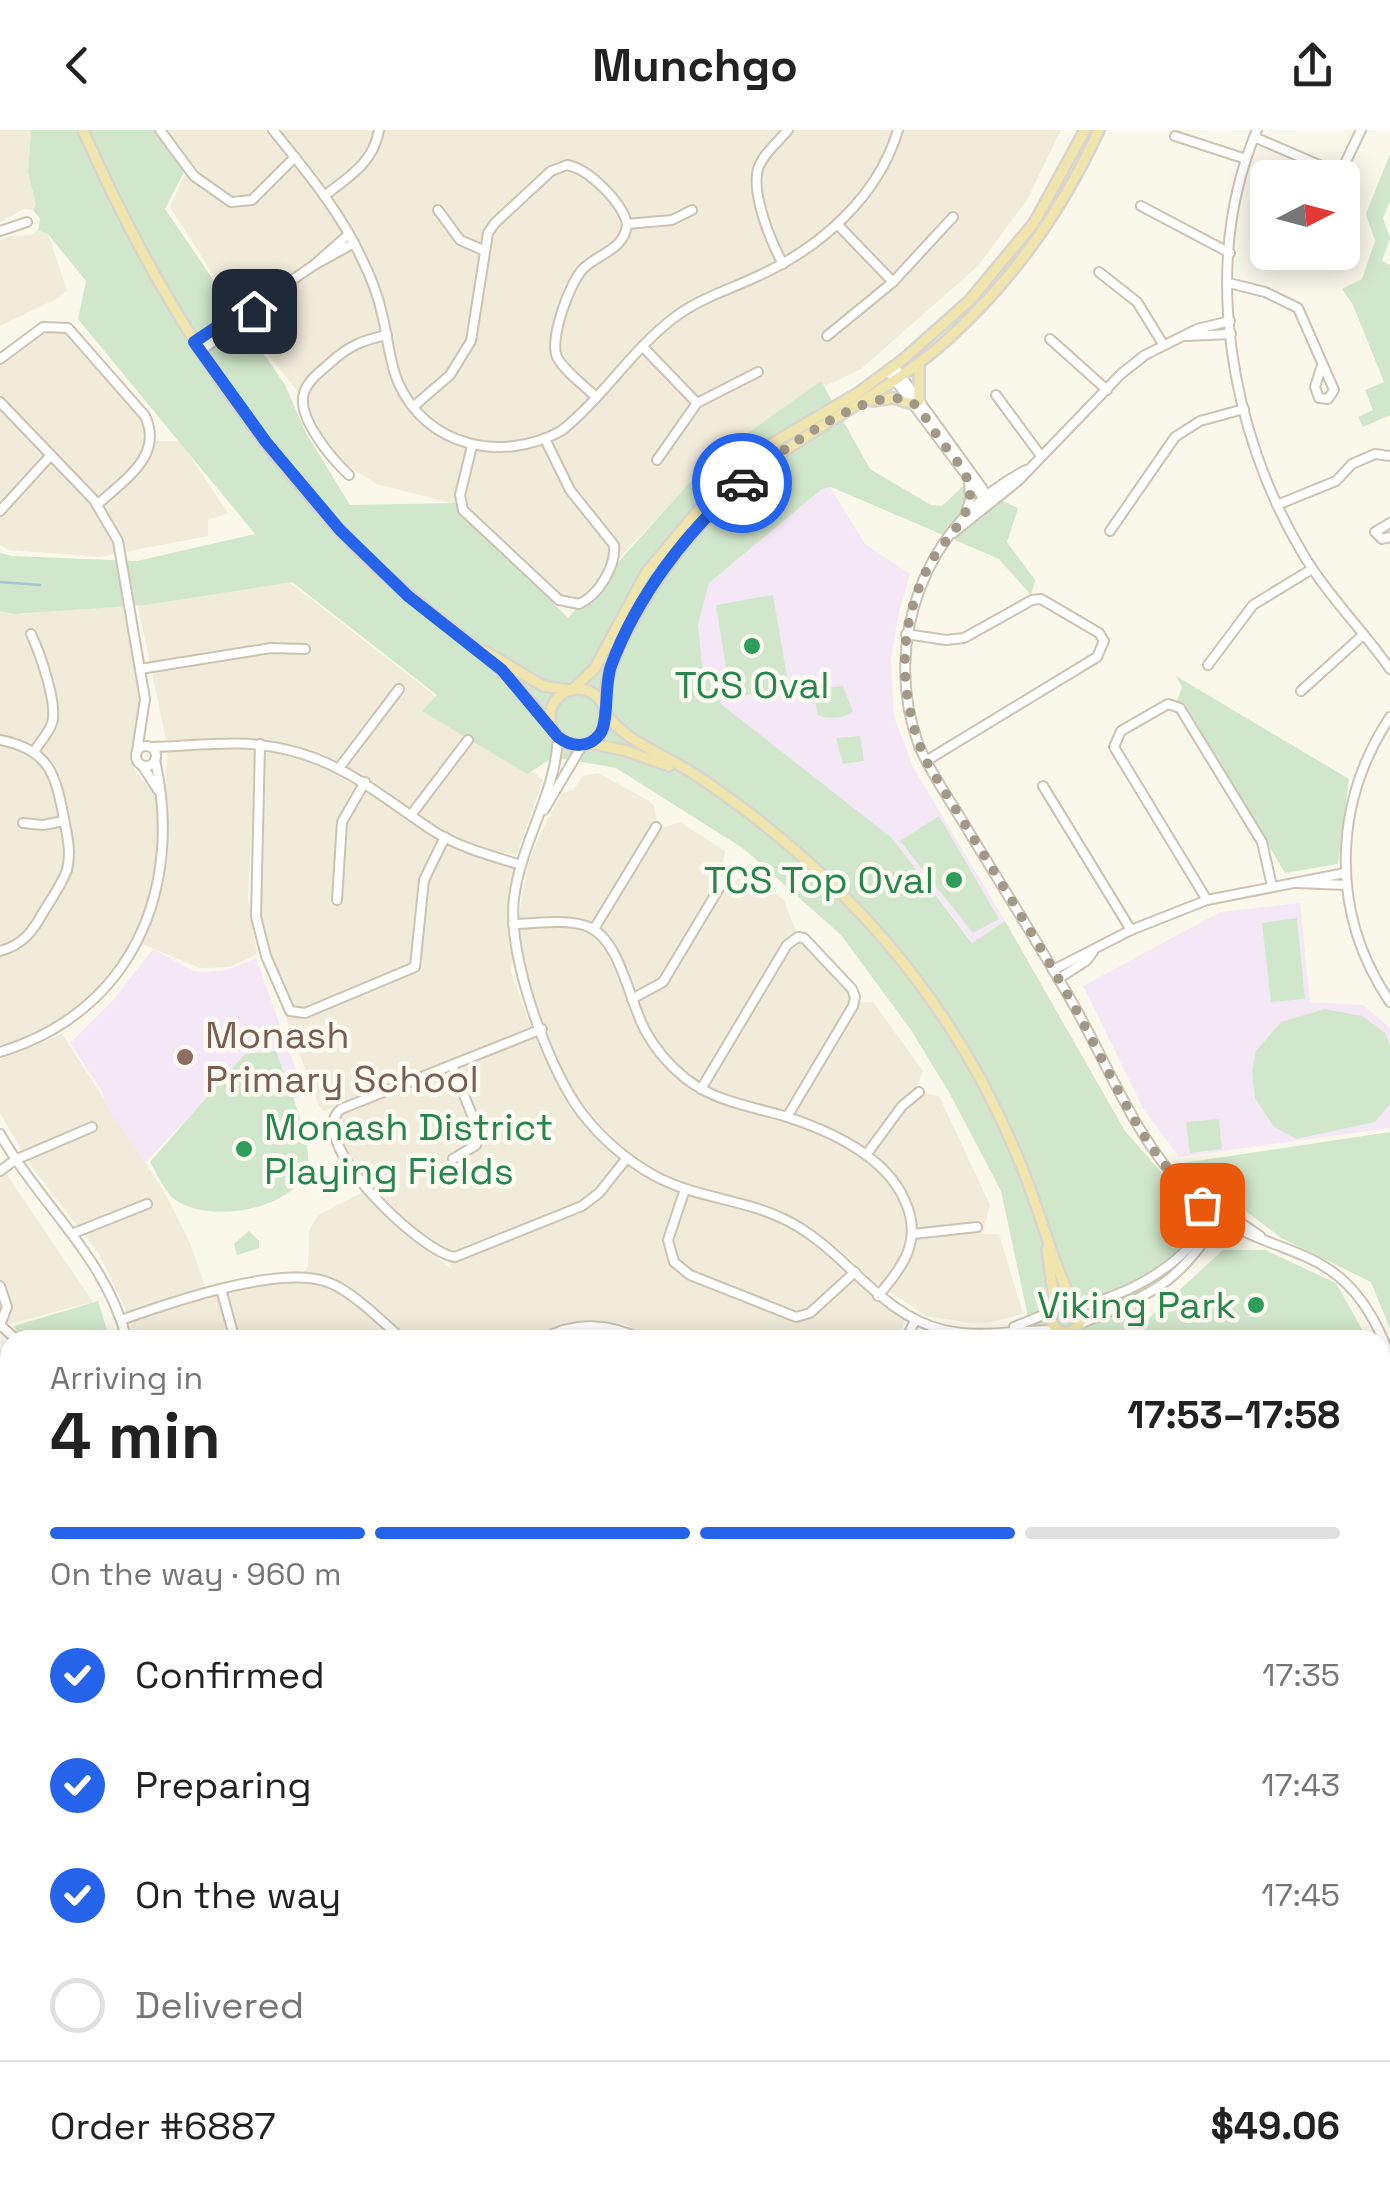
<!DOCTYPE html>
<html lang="en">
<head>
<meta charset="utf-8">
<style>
	:root { --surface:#fff; --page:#f6f6f6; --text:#222; --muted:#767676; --line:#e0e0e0; --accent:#2563eb }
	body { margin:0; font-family:"Space Grotesk",sans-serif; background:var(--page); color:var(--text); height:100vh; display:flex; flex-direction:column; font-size:38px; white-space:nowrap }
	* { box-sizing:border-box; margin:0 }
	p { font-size:32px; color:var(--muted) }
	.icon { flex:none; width:55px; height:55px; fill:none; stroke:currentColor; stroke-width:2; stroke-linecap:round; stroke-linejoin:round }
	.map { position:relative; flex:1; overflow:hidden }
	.details { position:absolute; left:0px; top:1200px; width:1390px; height:880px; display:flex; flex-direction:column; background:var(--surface); border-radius:30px 30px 0 0; box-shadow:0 5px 25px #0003 }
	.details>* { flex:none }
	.needle { width:65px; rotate:84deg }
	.fabs { position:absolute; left:1250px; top:30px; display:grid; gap:20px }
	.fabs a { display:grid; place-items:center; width:110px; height:110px; border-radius:15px; background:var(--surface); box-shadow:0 5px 25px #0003; font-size:50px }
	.pin { position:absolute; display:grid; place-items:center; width:85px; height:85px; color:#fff; margin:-42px; border-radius:20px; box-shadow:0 5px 15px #0006 }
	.courier { position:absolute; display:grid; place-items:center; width:100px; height:100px; margin:-50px; border:8px solid #2563eb; border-radius:50%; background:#fff; color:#222; box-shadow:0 2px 12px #0007 }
	.headline em { font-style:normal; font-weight:800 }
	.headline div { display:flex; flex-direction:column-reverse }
	.headline { display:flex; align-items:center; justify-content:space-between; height:170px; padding:0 50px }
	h1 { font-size:65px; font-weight:800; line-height:75px }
	.bar { display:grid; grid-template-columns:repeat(4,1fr); gap:15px 10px; align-content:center; height:120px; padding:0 50px }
	.bar i { height:12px; border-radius:8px; background:var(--line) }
	.bar .active { background:var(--accent) }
	.bar p { grid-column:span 4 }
	.line { display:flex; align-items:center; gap:25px; padding:0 50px; border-top:2px solid var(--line) }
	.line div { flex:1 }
	ol { padding:0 50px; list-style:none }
	li { display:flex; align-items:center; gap:30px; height:110px }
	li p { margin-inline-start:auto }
	li .icon { padding:10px; border-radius:50%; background:var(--accent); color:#fff; stroke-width:4 }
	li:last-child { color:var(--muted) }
	li i { width:55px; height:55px; border:5px solid var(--line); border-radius:50% }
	header { display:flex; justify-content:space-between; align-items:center; height:130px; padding:0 50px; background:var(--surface); font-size:45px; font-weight:800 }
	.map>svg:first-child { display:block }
</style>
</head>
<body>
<header><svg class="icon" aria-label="back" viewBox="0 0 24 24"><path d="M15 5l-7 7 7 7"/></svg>Munchgo<svg class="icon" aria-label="share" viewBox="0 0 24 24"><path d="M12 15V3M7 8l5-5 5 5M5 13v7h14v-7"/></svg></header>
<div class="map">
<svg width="1390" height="2080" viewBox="0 0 1390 2080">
	<rect width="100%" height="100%" fill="#faf8eb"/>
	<g fill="#f1ebda">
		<polygon points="0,0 31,0 28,42 36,75 33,80 24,79 0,92"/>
		<polygon points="167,0 1061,0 1027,70 978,136 861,239 827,255 715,327 576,474 553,460 466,377 377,354 348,336 323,309 307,273 247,198 170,77 190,33"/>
		<polygon points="38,100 48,104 67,160 58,168 0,196 0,110 10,106 32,105"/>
		<polygon points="47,200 70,203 142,285 149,311 180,311 228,383 208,390 208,406 99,427 8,420 0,415 0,236"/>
		<polygon points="289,452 543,650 517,724 487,722 517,734 509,778 514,808 511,842 531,897 324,981 319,976 285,885 294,876 257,790 259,623 285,623 328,638 347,652 373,661 411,690 471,716 414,687 373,652 304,619 229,608 166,610 138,476"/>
		<polygon points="124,476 145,574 132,624 135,640 157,668 162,735 144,790 124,826 104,852 81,875 62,888 33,906 0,918 0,479 20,484"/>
		<polygon points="256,613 248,767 257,824 230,837 200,838 142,814 163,757 168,726 163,691 168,617"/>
		<polygon points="598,643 646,669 654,675 656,689 665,697 680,692 725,721 722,739 736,751 746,742 784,770 800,812 807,814 851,865 861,872 873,872 923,941 917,956 928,964 939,966 990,1075 982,1104 999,1104 1023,1184 991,1192 971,1193 927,1186 874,1152 848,1127 806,1094 763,1075 703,1061 659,1044 625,1021 582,976 560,935 523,841 518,789 528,735 540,704 562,663 573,660 583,646"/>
		<polygon points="534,903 545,907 549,930 577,984 621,1028 603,1052 627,1032 674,1061 767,1085 805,1103 825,1119 880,1174 904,1190 900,1210 651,1210 625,1194 590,1192 548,1200 535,1207 532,1206 529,1210 133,1210 129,1187 99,1124 29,1033 0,983 0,929 62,904 166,1065 190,1113 207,1162 300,1149 308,1136 309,1101 318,1085 363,1062 451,1139 449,1131 525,1101 465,1124 440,1123 373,1060 343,1025 331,991 338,981"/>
		<polygon points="0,1034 13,1054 93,1172 0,1196"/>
		<polygon points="0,1219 10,1219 10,1307 0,1305"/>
		<polygon points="0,1312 10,1313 10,1465 0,1491"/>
		<polygon points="1380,1688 1390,1689 1390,1798 1380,1808"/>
		<polygon points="0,1828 10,1833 10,1945 0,1948"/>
		<polygon points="815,2070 830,2070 846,2080 131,2080 298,2071 679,2078"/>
		<polygon points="977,2070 1140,2070 1147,2078 1189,2072 1196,2080 956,2080"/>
	</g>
	<polygon fill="#f6eade" points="1380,1459 1390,1460 1390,1689 1380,1688"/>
	<g fill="#f4e8f7">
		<polygon points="830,357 865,414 910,444 899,482 891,529 894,587 913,637 1005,791 973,813 892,708 721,575 702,535 698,495 709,453 822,359"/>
		<polygon points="1300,773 1310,872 1363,875 1390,898 1390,998 1179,1027 1144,980 1083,856 1220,782"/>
		<polygon points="153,819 194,841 205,842 227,840 256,828 305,965 209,998 205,989 180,996 145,1033 105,974 103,963 70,913 114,869"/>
	</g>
	<g fill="#d1e7cb">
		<polygon points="31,0 154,0 184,42 165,79 285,255 306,303 350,375 455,373 568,488 710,330 821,251 870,339 931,375 942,376 965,354 1018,378 1007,412 1035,450 1031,465 999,429 831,357 822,359 709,453 698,495 702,535 722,575 892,708 972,813 1005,791 1125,1001 1200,1086 1133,1194 1134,1210 1030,1210 1030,1196 1001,1061 950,964 911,900 841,805 744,719 616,638 554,627 527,644 422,581 437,565 292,452 146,475 15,484 0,481 0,423 12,426 137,431 255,404 78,189 86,151 48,104 38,100 40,89 33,80 36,75 28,42"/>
		<polygon points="1390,24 1390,71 1383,88 1390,108 1382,131 1390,135 1390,285 1363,297 1358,287 1373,280 1365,260 1384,252 1353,175 1342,159 1362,149 1375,111 1366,84"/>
		<polygon points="773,465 789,558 731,568 716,475"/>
		<polygon points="1176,546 1349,649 1338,734 1285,743 1185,574 1177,571 1182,557"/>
		<path d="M843,556L853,582C845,588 826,590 817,584L815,566L822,558Z"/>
		<polygon points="860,606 864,631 843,634 836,608"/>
		<polygon points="939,686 999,789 973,803 900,711"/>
		<polygon points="1297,788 1305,869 1271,872 1262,793"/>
		<polygon points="1325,879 1362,886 1385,903 1390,914 1390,974 1375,992 1296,1009 1274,997 1255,968 1252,941 1256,921 1281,892"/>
		<path d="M276,921C285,948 315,1015 307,1040C292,1082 199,1096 170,1065C162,1056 156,1042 150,1032L245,924Z"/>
		<polygon points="1219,989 1222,1019 1190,1023 1186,992"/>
		<polygon points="1390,1002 1390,1199 1371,1152 1281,1108 1183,1033"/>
		<polygon points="249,1101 259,1111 259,1118 237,1125 234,1114"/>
		<polygon points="1223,1120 1265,1120 1336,1153 1368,1210 1140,1210 1139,1197"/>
		<polygon points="98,1171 110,1210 22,1210 14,1196"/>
		<polygon points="1380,1244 1390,1295 1390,1311 1380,1325"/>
		<polygon points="1390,1798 1390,1923 1380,1918 1380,1808"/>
		<polygon points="298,2070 815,2070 679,2078 481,2075 479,2080 435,2080 433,2074"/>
		<polygon points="830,2070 977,2070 956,2080 846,2080"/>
		<polygon points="991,2070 1029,2070 1038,2080 999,2080"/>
		<polygon points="1140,2070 1331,2070 1347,2080 1196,2080 1188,2072 1147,2078"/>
	</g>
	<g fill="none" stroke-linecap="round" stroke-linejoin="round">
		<polyline stroke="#a9c4d3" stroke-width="2.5" points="0,452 40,455"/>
		<defs>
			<g id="minor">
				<polyline points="160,0 194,46 231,72 252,70 295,27"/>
				<path d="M273,0C305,40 339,80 361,127C370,145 378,164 382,184C388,207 389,231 398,252C426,317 502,333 561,301C603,268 632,219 675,187C700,168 731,159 758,146C820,118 878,67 898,0"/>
				<path d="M1257,0C1200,134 1230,302 1303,424C1328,466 1363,500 1390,539"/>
				<polyline points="1175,6 1246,29"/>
				<polyline points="1254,7 1340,44"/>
				<polyline points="1339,46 1361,0"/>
				<path d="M324,66C349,47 374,32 379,0"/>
				<polyline points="1141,76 1230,123"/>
				<polyline points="438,80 460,110 483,120"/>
				<polyline points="627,94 672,90 692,80"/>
				<polyline points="837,94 893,152"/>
				<polyline points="0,101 27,92"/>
				<path d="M783,134C771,112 751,64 758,39C762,25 779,11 788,0"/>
				<polyline points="314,135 354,113"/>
				<polyline points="1099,142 1137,172 1163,214"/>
				<polyline points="1229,153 1265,162 1298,178 1334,260 1328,269 1319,268 1315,257 1322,235"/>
				<polyline points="827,206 893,152 953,87"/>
				<polyline points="1186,206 1231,204"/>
				<polyline points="1050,209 1107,260"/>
				<polyline points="194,212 242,180 256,175 314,135 349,104"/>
				<polyline points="643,217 697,273"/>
				<polyline points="200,221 250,185 256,175"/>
				<path d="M0,229L43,197L68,198L145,286C164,326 124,350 98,374"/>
				<polyline points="894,236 988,366"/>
				<polyline points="888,241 985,370"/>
				<polyline points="996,265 1041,326"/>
				<polyline points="0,272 94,370 118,411 145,569 137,621"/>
				<path d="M413,277L450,245L471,211L488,103L495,93L551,41L567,35C589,39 622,72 627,94C625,119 600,123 584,138C570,151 549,209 557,227C565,242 584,255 596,267"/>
				<path d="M472,316L460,365L463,380L559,470L579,474C599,465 616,436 614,415L570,360L545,309"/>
				<polyline points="657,330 697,273 758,242"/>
				<path d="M1026,340C926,391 880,511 919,616C932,646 952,673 969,702C1002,756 1036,810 1068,865C1107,931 1132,1004 1186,1060C1263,1141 1342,1093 1390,1227"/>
				<path d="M349,345C332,329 296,287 304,263C308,250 321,241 330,233C348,216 363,210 387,205"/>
				<polyline points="1277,375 1336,351 1352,334 1375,324 1390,326"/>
				<polyline points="0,381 51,325"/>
				<polyline points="965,385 970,370 969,350"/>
				<polyline points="1390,393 1375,402 1382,409 1390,407"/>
				<polyline points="1110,401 1175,307 1200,291 1244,279"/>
				<polyline points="953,403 1018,351 1121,244 1145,225 1197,199 1230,191"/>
				<path d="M31,504C40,523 58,574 52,593C49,603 39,613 34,622"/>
				<polyline points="906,504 946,510 964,508 1032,470 1041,469 1099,503 1104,511 1097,527 926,631"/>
				<polyline points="1208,535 1253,475 1312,439"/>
				<polyline points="140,539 271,518 305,519"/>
				<polyline points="1301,561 1363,505"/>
				<path d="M1390,587C1332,675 1330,784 1390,872"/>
				<path d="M558,607C556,663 521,712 514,768C507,825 547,936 581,982C601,1008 626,1030 655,1046C696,1068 743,1069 784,1089C845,1118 877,1184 944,1200C982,1209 1020,1199 1058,1200"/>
				<path d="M0,610C52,620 56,647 65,694C68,709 71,724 67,740C62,754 52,768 44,781C33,801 23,815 0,821"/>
				<polyline points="260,614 256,787 266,826 290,881 305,883 415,837 424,750 445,707"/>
				<circle cx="146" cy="626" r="10"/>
				<path d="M151,617C198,616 241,608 288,620C346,633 387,671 435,702C461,718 492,726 521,735"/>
				<polyline points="142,635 158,660"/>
				<polyline points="339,638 399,559"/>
				<polyline points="1043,656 1131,800"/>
				<polyline points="544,680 583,614"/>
				<polyline points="411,685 468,610"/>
				<polyline points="23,693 43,695 64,691"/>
				<polyline points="1297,753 1346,755"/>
				<polyline points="337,770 342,692 365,652"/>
				<polyline points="1207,770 1114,617 1121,601 1168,574 1180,578 1262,712 1272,756"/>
				<path d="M513,794C536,794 567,788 589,797C621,811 629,872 646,902C656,920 669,935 685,948C714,971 749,976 784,986C829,1000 886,1026 905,1071C923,1110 903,1137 878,1166"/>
				<polyline points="594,799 656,697"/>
				<polyline points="1053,840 1131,800 1207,770 1345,743"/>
				<polyline points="1058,849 1086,831 1093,822"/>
				<polyline points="632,869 663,852 727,745"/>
				<path d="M542,899L341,979C303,1010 421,1123 455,1127L582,1076L599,1063L627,1028"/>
				<path d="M0,922C132,882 184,759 155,630"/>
				<polyline points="452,935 480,1005 476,1015 453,1029"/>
				<polyline points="701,959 787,815 798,807 804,808 852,859 855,867 853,876 787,987"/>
				<path d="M0,1004C41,1076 106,1127 127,1210"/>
				<polyline points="866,1025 902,976 919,962"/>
				<polyline points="0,1041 15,1030 92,997"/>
				<polyline points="1181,1052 1260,1106"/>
				<polyline points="685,1059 668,1110 674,1132 690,1145 796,1187 810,1183 855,1142"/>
				<polyline points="74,1103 147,1074"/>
				<polyline points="913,1104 977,1097"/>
				<polyline points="0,1156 7,1177 0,1195"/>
				<polyline points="221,1159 235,1210"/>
				<path d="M1077,1177C1136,1163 1188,1132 1219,1078"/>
				<path d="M121,1190C169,1173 282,1133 330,1153C353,1162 384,1193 403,1210"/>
				<path d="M1080,1194C1160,1159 1174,1158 1224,1082"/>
				<polyline points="0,1195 17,1210"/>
				<polyline points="1014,1197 1053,1181"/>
				<path d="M541,1210C576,1190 609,1193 644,1210"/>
				<polyline points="906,1210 915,1190"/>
				<polyline points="1383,1348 1390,1333"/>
				<polyline points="1380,1450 1390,1460"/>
				<polyline points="10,1511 10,1557"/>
				<polyline points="1380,1626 1390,1481"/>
				<polyline points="1380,1641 1390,1642"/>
				<polyline points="0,1702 10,1701"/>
				<polyline points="0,1814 10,1790"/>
				<polyline points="1380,1870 1390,1870"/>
				<polyline points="0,1875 10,1880"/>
				<polyline points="1380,1881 1390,1880"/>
				<polyline points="1380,1999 1390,1961"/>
				<polyline points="1380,2053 1390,2058"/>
				<polyline points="330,2070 331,2080"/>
				<polyline points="941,2070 942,2080"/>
				<polyline points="0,2077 32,2070"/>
			</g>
			<g id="major">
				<path d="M83,0C151,155 242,302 362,423C405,466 456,500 501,540C520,556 535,578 551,597"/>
				<polyline points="872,271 893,268 913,274"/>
				<polyline points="919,271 919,236"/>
				<polyline points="485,521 543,556 569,560"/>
				<circle cx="578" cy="587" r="28"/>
				<polyline points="572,560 595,538 646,443 706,371 773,313 858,263 905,228 970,170 1034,93 1085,0"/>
				<path d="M604,579C604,542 621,511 639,480C677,413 729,358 793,315C846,279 901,252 949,208C1013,150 1063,78 1099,0"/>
				<path d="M605,581C621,610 663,624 691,642C754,683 814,733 866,789C931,860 984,943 1020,1033C1040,1080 1051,1130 1074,1175"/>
				<polyline points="588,613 623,620 669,636"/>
				<polyline points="1047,1119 1055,1177"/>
				<circle cx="1066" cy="1187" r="15"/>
				<polyline points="0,2069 10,2066"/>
				<polyline points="322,2070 325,2080"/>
				<polyline points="932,2070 934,2076"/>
				<polyline points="1226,2070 1235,2080"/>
				<polyline points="1249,2070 1258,2080"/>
				<polyline points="337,2076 343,2070"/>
				<polyline points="11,2080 60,2070"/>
			</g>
		</defs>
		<use href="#minor" stroke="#ccc3b2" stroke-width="12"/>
		<use href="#major" stroke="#d8d4ce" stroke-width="14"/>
		<use href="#minor" stroke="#fff" stroke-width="8"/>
		<use href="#major" stroke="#f0e5ac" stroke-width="9"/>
	</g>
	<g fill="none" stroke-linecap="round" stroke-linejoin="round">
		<path stroke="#a29887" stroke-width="10" stroke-dasharray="0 18" d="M742,353C771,328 876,246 914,274C924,282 933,301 941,311C952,326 970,343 970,363C970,388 947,407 934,427C896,491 897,564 926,631C974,710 1024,788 1070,869C1111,941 1138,1018 1202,1075"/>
		<path stroke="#2563eb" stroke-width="12" d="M254,181L256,175L242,180L194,212L266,312L340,400L408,466L502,540L558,607C571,617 589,619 600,604C609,592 604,556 611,536C637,466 686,402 742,353"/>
	</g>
	<g fill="#2e9e5b" stroke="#fdfbf1" stroke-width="4">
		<circle cx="752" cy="516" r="10"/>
		<circle cx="954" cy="750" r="10"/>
		<circle cx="244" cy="1019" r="10"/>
		<circle cx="1256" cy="1175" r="10"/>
	</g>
	<circle fill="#8d6e63" stroke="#fdfbf1" stroke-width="4" cx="185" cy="927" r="10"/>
	<g text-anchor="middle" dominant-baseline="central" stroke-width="9" stroke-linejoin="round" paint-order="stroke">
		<g font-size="38" fill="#27864d" stroke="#fdfbf1" text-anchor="end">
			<text x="752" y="555" text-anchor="middle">TCS Oval</text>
			<text x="934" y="750">TCS Top Oval</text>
			<text x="264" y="997" text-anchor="start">Monash District<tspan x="264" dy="44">Playing Fields</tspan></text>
			<text x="1236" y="1175">Viking Park</text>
		</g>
		<g font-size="38" fill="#785e54" stroke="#fdfbf1" text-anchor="start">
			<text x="205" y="905">Monash<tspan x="205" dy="44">Primary School</tspan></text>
		</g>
	</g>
</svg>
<div class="fabs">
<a><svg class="needle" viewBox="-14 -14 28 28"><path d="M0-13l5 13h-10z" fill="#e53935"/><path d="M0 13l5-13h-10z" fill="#767676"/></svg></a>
</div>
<div class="pin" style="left:1202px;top:1075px;background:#ea580c"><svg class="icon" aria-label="bag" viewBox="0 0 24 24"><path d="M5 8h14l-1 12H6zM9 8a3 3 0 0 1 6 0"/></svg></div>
<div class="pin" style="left:254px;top:181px;background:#1f2937"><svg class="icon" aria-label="home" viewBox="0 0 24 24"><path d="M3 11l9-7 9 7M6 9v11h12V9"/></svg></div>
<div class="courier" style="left:742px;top:353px"><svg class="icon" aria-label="car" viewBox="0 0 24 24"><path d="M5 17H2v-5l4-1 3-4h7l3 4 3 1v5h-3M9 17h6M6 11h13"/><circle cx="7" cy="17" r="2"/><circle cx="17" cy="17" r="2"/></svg></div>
<section class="details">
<div class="headline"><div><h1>4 min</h1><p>Arriving in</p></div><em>17:53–17:58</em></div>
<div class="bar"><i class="active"></i><i class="active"></i><i class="active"></i><i></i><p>On the way · 960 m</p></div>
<ol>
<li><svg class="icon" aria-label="check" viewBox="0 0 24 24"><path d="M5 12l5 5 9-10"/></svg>Confirmed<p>17:35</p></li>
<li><svg class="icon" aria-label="check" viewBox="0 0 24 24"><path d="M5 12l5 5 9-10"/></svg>Preparing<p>17:43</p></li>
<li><svg class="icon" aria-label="check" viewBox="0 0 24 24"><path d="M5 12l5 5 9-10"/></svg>On the way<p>17:45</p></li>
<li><i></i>Delivered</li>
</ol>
<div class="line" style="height:130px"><div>Order #6887</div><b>$49.06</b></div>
</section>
</div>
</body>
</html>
